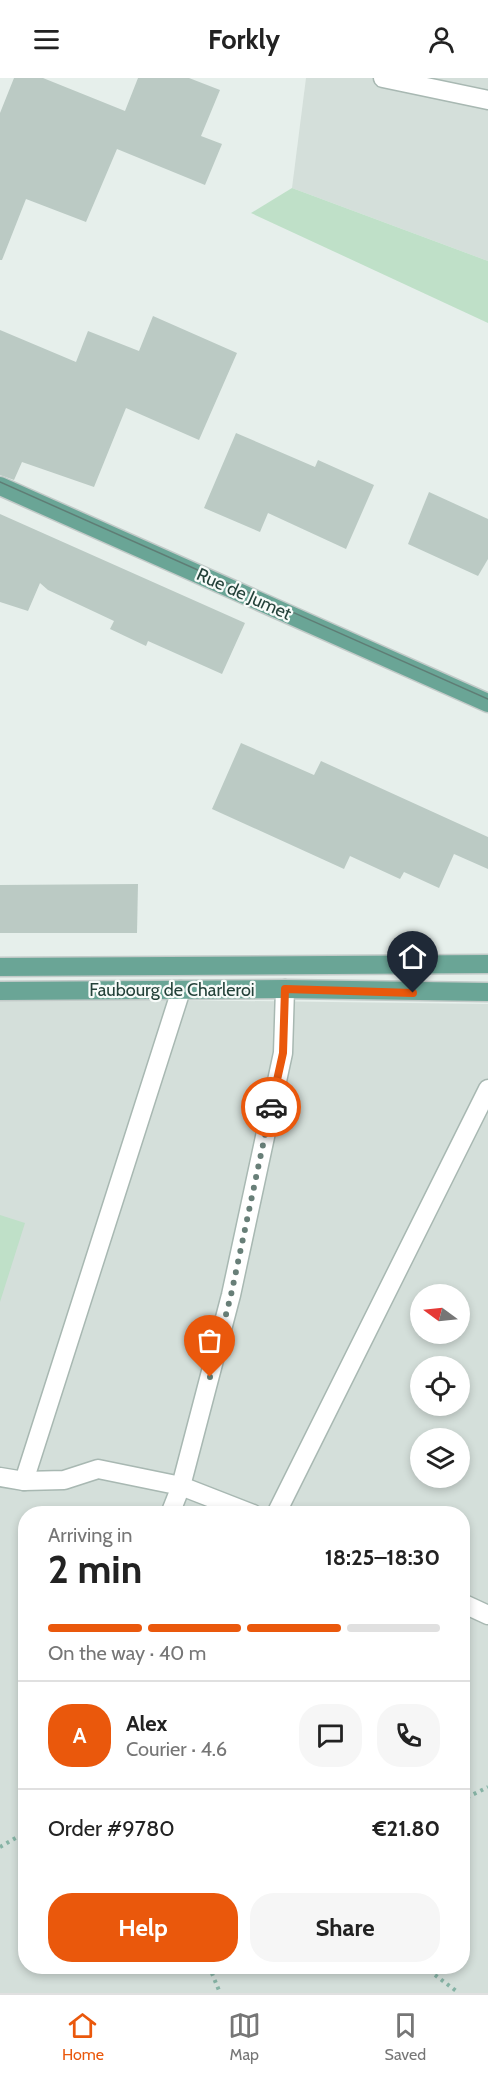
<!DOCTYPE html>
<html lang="en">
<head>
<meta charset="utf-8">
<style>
	:root { --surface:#fff; --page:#f6f6f6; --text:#222; --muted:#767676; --line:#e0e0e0; --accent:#ea580c }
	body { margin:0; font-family:Cabin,sans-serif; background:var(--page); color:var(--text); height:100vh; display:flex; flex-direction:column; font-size:22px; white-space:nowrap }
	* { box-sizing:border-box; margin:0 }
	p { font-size:20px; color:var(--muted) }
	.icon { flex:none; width:33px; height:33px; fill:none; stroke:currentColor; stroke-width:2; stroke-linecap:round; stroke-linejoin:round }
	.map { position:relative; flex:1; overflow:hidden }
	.side { position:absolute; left:18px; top:1428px; width:452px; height:468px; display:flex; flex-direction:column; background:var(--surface); border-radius:24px; box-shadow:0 3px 9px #0003 }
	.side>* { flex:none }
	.needle { width:39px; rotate:285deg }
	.buttons { position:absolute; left:410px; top:1206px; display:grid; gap:12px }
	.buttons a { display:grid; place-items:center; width:60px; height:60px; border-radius:50%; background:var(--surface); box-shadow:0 3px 9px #0003; font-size:30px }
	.pin { position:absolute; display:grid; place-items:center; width:51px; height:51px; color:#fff; margin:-62px -26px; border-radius:50% 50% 50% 0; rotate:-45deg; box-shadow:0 0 6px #0007 }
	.pin .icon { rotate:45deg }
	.courier { position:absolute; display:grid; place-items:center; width:60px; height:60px; margin:-30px; border:4px solid #ea580c; border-radius:50%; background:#fff; color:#222; box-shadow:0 2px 8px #0007 }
	.head em { font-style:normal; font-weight:700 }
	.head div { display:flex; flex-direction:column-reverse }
	.head { display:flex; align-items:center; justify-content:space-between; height:102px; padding:0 30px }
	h1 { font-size:39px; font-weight:700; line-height:45px }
	.bar { display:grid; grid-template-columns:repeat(4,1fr); gap:9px 6px; align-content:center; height:72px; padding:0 30px }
	.bar i { height:8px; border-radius:4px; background:var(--line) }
	.bar .current { background:var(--accent) }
	.bar p { grid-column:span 4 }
	.line { display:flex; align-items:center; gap:15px; padding:0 30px; border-top:2px solid var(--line) }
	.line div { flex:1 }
	.round { display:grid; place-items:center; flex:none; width:63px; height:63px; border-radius:24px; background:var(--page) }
	.action { display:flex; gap:12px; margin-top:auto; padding:12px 30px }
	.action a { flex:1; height:69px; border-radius:24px; background:var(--accent); color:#fff; font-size:24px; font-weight:700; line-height:69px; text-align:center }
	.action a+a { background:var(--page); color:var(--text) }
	header { display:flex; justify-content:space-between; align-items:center; height:78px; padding:0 30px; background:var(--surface); font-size:27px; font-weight:700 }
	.tabs { display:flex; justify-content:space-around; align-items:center; height:84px; border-top:2px solid var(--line); background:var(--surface); font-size:16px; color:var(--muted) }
	.tabs a { display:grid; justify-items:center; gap:3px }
	.tabs .current { color:var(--accent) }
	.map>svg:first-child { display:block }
</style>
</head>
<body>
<header><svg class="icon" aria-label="menu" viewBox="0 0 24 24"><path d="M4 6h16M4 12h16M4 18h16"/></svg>Forkly<svg class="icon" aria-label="person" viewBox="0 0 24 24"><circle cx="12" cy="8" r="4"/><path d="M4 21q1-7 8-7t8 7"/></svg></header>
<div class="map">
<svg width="488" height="1915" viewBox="0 0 488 1915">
	<rect width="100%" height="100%" fill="#e6efeb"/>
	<g fill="#d4dfda" fill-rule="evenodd">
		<polygon points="306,0 488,0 488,183 292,110"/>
		<path d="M0,920L488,926V1915H0ZM420,1216H459V1256H420ZM420,1288H459V1328H420ZM420,1360H459V1400H420ZM26,1436H462V1888H26Z"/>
	</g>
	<g fill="#bfe0c8">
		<polygon points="292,110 488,183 488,245 251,135"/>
		<polygon points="0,1137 25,1145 0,1224"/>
	</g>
	<g fill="#bbcac4">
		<polygon points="14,0 43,0 125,33 138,0 189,0 220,12 201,58 222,66 205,107 117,71 86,144 26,121 2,182 0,182 0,35"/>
		<polygon points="153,238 237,275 199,362 126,330 94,409 22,384 14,402 0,397 0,252 76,284 88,253 139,273"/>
		<polygon points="236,355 315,389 318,382 374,407 346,471 268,435 260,454 204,430"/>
		<polygon points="429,414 488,441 488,481 478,498 408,466"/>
		<polygon points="0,436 245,545 222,596 148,563 146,568 110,551 114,543 48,512 40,505 28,533 0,524"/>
		<polygon points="241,665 314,697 321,683 488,759 488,791 454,776 439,810 404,794 400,801 350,778 344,791 212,731"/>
		<polygon points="138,806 137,855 0,855 0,807"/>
	</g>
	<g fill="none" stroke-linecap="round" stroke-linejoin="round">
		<defs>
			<g id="minor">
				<polyline points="383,0 488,22"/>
				<polyline points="0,1399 24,1403 64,1402 98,1391 181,1408 170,1436"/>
				<polyline points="24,1403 181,912"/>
				<polyline points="253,1436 181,1408 231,1217 283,975 285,911"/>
				<polyline points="276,1436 488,1011"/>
				<polyline points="462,1525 488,1537"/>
			</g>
			<g id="major">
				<polyline points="0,408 488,625"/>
				<polyline points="0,889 488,886"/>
				<polyline points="0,913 285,911 488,914"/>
			</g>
		</defs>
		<use href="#minor" stroke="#a8b8b2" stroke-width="21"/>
		<use href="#major" stroke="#c2cac8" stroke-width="21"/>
		<g stroke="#86b3a5" stroke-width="4" stroke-dasharray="3 4.5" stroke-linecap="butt">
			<polyline points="462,1725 466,1720 488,1709"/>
			<polyline points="0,1769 26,1754"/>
			<polyline points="209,1888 220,1915"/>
			<polyline points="423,1888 459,1915"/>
		</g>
		<use href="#minor" stroke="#fff" stroke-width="18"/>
		<use href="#major" stroke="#6aa596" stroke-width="18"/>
		<polyline stroke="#5f7d75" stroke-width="1.5" points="0,404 488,621"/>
	</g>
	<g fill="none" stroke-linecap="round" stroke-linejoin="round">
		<polyline stroke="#687f78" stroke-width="6" stroke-dasharray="0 10.8" points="210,1299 231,1217 271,1029"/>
		<polyline stroke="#ea580c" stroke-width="8" points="271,1029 283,975 285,911 413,915"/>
	</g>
	<g text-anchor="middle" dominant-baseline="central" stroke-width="4.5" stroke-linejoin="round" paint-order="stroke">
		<g font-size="18" fill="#24423a" stroke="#f7fbf9">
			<text transform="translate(244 516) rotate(24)">Rue de Jumet</text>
			<text x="172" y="912">Faubourg de Charleroi</text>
		</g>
	</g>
</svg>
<div class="buttons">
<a><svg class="needle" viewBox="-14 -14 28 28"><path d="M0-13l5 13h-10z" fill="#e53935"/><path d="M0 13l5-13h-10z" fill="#767676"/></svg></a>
<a><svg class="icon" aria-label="locate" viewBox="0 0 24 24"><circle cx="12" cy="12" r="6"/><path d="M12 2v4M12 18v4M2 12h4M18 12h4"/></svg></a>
<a><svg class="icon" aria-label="layers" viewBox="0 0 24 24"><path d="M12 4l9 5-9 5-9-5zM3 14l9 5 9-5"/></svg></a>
</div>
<div class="pin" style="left:210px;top:1299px;background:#ea580c"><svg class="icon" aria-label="bag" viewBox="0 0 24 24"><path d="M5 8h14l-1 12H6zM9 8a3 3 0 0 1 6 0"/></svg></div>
<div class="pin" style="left:413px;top:915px;background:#1f2937"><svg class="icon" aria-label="home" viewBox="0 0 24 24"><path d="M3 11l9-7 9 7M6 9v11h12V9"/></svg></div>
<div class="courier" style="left:271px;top:1029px"><svg class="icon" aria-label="car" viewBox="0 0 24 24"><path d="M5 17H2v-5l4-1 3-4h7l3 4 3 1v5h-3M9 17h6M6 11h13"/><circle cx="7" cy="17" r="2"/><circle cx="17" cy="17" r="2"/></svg></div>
<section class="side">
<div class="head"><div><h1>2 min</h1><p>Arriving in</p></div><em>18:25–18:30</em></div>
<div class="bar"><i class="current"></i><i class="current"></i><i class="current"></i><i></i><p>On the way · 40 m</p></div>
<div class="line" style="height:108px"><b class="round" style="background:var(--accent);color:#fff">A</b><div><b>Alex</b><p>Courier · 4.6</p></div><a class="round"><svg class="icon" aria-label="chat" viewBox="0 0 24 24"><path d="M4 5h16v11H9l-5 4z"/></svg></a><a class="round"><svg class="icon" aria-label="phone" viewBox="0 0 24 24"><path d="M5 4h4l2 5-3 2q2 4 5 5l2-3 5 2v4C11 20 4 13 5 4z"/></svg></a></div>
<div class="line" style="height:78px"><div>Order #9780</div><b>€21.80</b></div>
<div class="action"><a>Help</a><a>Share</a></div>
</section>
</div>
<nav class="tabs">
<a class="current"><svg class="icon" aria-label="home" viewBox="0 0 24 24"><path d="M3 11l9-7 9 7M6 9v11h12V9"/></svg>Home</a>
<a><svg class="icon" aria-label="map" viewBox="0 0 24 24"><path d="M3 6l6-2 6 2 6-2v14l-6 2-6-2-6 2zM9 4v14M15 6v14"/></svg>Map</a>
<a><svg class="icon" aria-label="saved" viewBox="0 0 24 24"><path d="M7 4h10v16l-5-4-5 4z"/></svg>Saved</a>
</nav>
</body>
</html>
